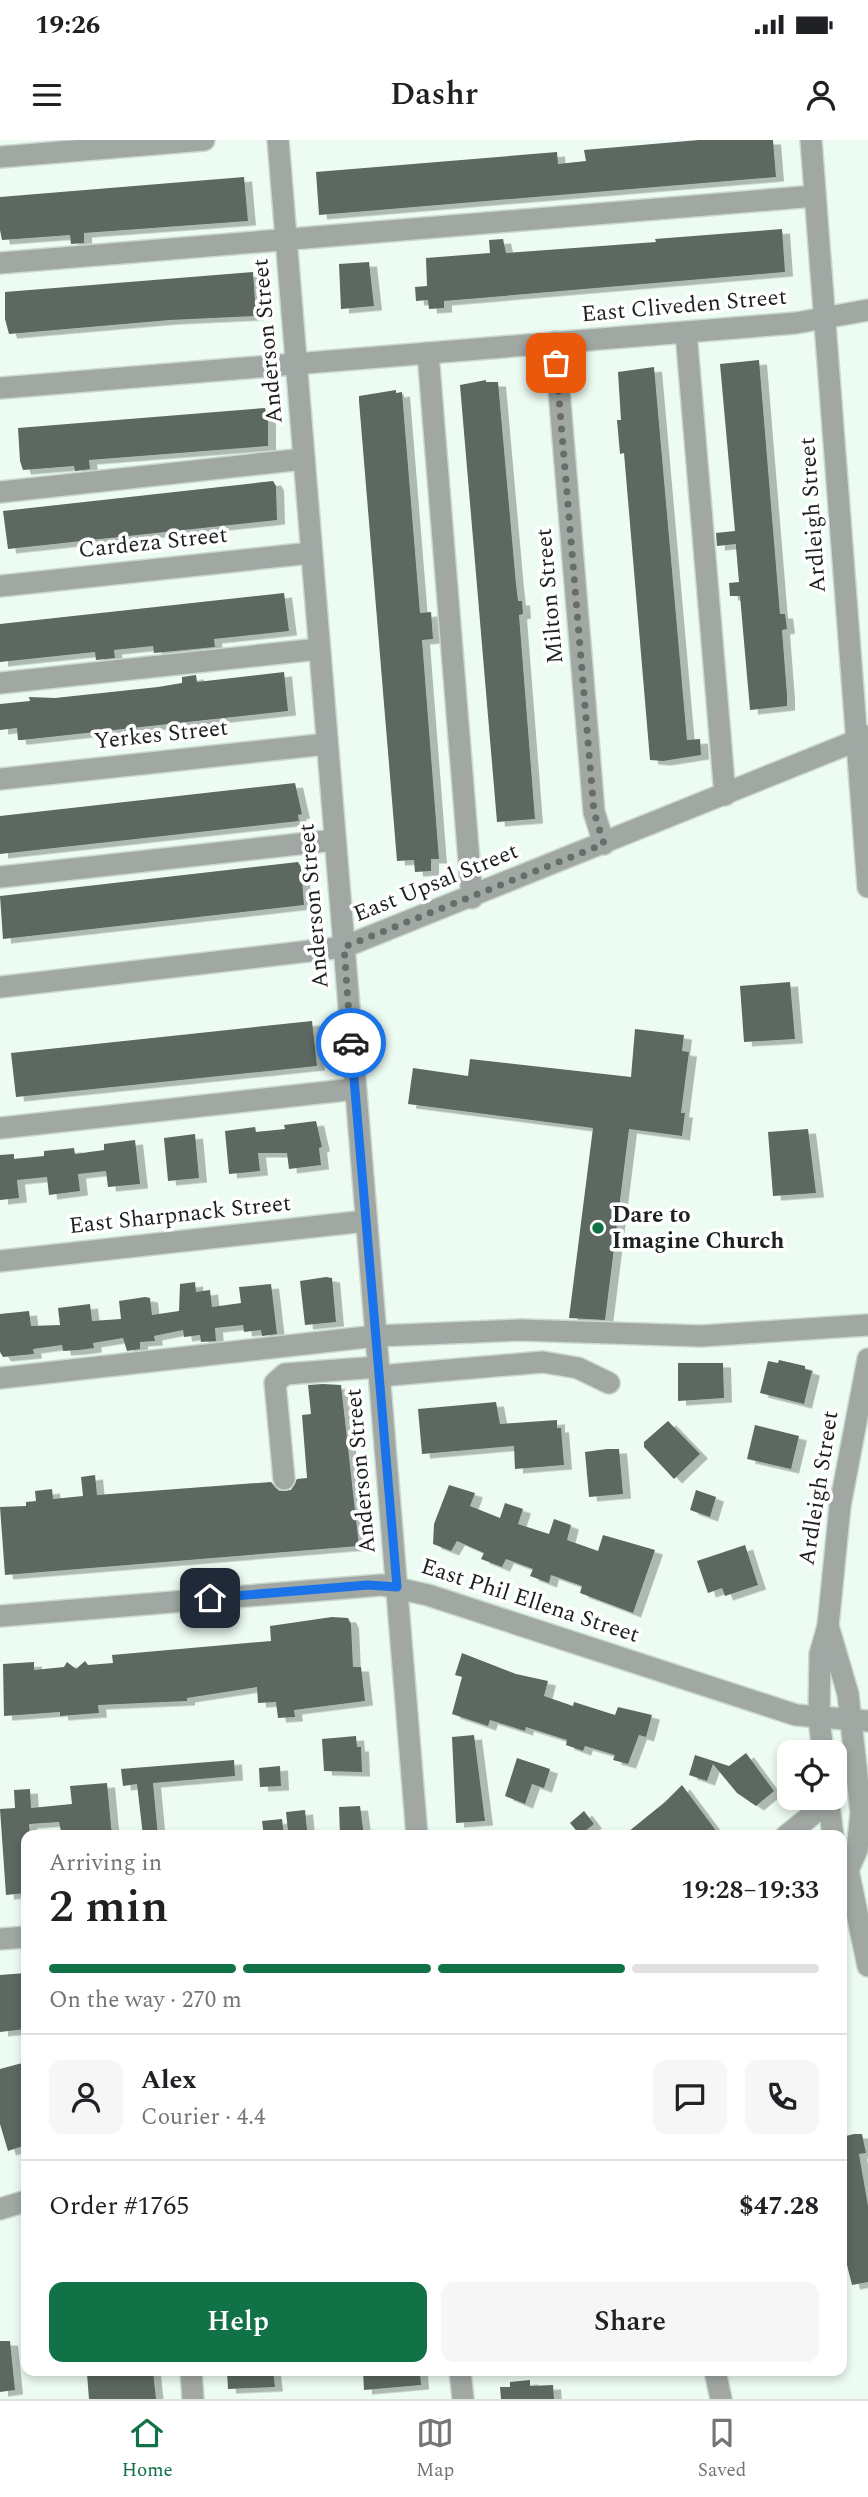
<!DOCTYPE html>
<html lang="en">
<head>
<meta charset="utf-8">
<style>
	:root { --surface:#fff; --page:#f6f6f6; --text:#202124; --muted:#757577; --line:#e0e0e0; --accent:#117147 }
	body { margin:0; font-family:Spectral,serif; background:var(--page); color:var(--text); height:100vh; display:flex; flex-direction:column; font-size:26px; white-space:nowrap }
	* { box-sizing:border-box; margin:0 }
	p { font-size:23px; color:var(--muted) }
	.icon { flex:none; width:38px; height:38px; fill:none; stroke:currentColor; stroke-width:2; stroke-linecap:round; stroke-linejoin:round }
	.map { position:relative; flex:1; overflow:hidden }
	.drawer { position:absolute; left:21px; top:1690px; width:826px; height:546px; display:flex; flex-direction:column; background:var(--surface); border-radius:14px; box-shadow:0 4px 10px #0003 }
	.drawer>* { flex:none }
	.buttons { position:absolute; left:777px; top:1600px; display:grid; gap:14px }
	.buttons a { display:grid; place-items:center; width:70px; height:70px; border-radius:14px; background:var(--surface); box-shadow:0 4px 10px #0003; font-size:35px }
	.pin { position:absolute; display:grid; place-items:center; width:60px; height:60px; color:#fff; margin:-30px; border-radius:14px; box-shadow:0 4px 10px #0006 }
	.courier { position:absolute; display:grid; place-items:center; width:70px; height:70px; margin:-35px; border:5px solid #1a73e8; border-radius:50%; background:#fff; color:#222; box-shadow:0 2px 9px #0007 }
	.headline em { font-style:normal; font-weight:600 }
	.headline div { display:flex; flex-direction:column-reverse }
	.headline { display:flex; align-items:center; justify-content:space-between; height:119px; padding:0 28px }
	h1 { font-size:46px; font-weight:600; line-height:52px }
	.bar { display:grid; grid-template-columns:repeat(4,1fr); gap:10px 7px; align-content:center; height:84px; padding:0 28px }
	.bar i { height:9px; border-radius:5px; background:var(--line) }
	.bar .current { background:var(--accent) }
	.bar p { grid-column:span 4 }
	.line { display:flex; align-items:center; gap:18px; padding:0 28px; border-top:2px solid var(--line) }
	.line div { flex:1 }
	.round { display:grid; place-items:center; flex:none; width:74px; height:74px; border-radius:14px; background:var(--page) }
	.cta { display:flex; gap:14px; margin-top:auto; padding:14px 28px }
	.cta a { flex:1; height:80px; border-radius:14px; background:var(--accent); color:#fff; font-size:28px; font-weight:600; line-height:80px; text-align:center }
	.cta a+a { background:var(--page); color:var(--text) }
	.status { display:flex; justify-content:space-between; align-items:center; height:49px; padding:0 35px; background:var(--surface); direction:ltr }
	.status svg { height:19px; fill:currentColor }
	header { display:flex; justify-content:space-between; align-items:center; height:91px; padding:0 28px; background:var(--surface); font-size:32px; font-weight:600 }
	.tabs { display:flex; justify-content:space-around; align-items:center; height:98px; border-top:2px solid var(--line); background:var(--surface); font-size:19px; color:var(--muted) }
	.tabs a { display:grid; justify-items:center; gap:4px }
	.tabs .current { color:var(--accent) }
	.map>svg:first-child { display:block }
</style>
</head>
<body>
<div class="status"><b>19:26</b><svg viewBox="0 0 49 12"><path d="M0 12V9h3v3zM5 12V6h3v6zM10 12V3h3v9zM15 12V0h3v12zM26 1h20v11H26zM47 4h2v5h-2z"/></svg></div>
<header><svg class="icon" aria-label="menu" viewBox="0 0 24 24"><path d="M4 6h16M4 12h16M4 18h16"/></svg>Dashr<svg class="icon" aria-label="person" viewBox="0 0 24 24"><circle cx="12" cy="8" r="4"/><path d="M4 21q1-7 8-7t8 7"/></svg></header>
<div class="map">
<svg width="868" height="2259" viewBox="0 0 868 2259">
	<defs>
		<filter id="shadow"><feDropShadow dx="8" dy="4.5" stdDeviation="0" flood-color="#0004"/></filter>
	</defs>
	<rect width="100%" height="100%" fill="#ecfcf2"/>
	<g fill="#5b6860" filter="url(#shadow)">
		<polygon points="699,0 773,0 776,37 319,75 316,32 557,12 558,24 586,21 584,10"/>
		<polygon points="244,37 248,81 84,93 84,103 71,104 70,95 2,100 0,90 0,57"/>
		<polygon points="782,89 785,132 444,161 444,168 429,169 428,160 416,161 415,147 427,146 426,118 490,113 489,100 503,99 506,113 656,102 655,99"/>
		<polygon points="369,122 374,166 341,169 339,124"/>
		<polygon points="253,132 256,176 170,180 9,194 5,179 5,152"/>
		<polygon points="759,220 780,474 785,474 787,489 782,490 787,555 787,566 750,570 740,456 730,456 729,443 739,442 736,407 736,404 717,406 716,393 735,391 720,224"/>
		<polygon points="654,227 687,600 700,599 701,615 663,621 650,620 624,313 620,314 617,280 621,280 618,232"/>
		<polygon points="486,240 486,242 498,242 516,444 518,461 522,461 523,474 519,475 535,679 497,682 460,245"/>
		<polygon points="396,250 396,253 402,252 420,473 431,472 433,499 422,500 439,719 431,719 431,731 415,732 414,720 397,721 359,261 359,256"/>
		<polygon points="265,268 268,280 268,306 89,320 90,329 75,331 74,326 23,330 20,321 18,288"/>
		<polygon points="273,341 276,346 277,380 8,409 3,371"/>
		<polygon points="284,453 289,491 214,499 215,507 154,513 153,506 114,510 115,518 96,520 95,512 0,522 0,484"/>
		<polygon points="284,532 288,571 22,600 18,600 17,588 0,590 0,564 30,561 29,557 55,558 158,547 182,543 182,537 196,535 197,542"/>
		<polygon points="295,643 302,674 298,675 299,681 0,714 0,676"/>
		<polygon points="298,722 301,727 304,765 3,799 0,756"/>
		<polygon points="790,842 795,899 744,902 740,846"/>
		<polygon points="312,881 317,926 16,957 11,913"/>
		<polygon points="635,889 684,895 682,911 689,912 681,973 685,973 682,996 629,989 605,1180 569,1178 593,988 408,964 413,928 468,936 470,919 631,937"/>
		<polygon points="316,981 322,1007 319,1008 321,1025 289,1029 287,1013 258,1013 260,1031 229,1034 225,991 255,987 256,992 285,989 284,985"/>
		<polygon points="808,989 816,1053 773,1056 768,992"/>
		<polygon points="195,994 199,1038 168,1041 164,998"/>
		<polygon points="135,1000 140,1044 108,1047 106,1031 78,1034 80,1051 49,1055 47,1037 17,1040 19,1058 0,1060 0,1015 14,1014 14,1019 44,1016 44,1011 74,1008 75,1014 104,1010 104,1004"/>
		<polygon points="326,1137 332,1138 336,1182 305,1185 300,1141"/>
		<polygon points="195,1142 196,1152 210,1150 212,1167 241,1163 239,1147 271,1144 277,1194 262,1196 261,1190 244,1192 243,1185 215,1188 216,1201 201,1202 200,1195 184,1197 183,1190 154,1196 155,1201 140,1202 140,1209 127,1211 123,1198 93,1203 94,1208 79,1210 63,1211 62,1205 33,1209 34,1214 3,1217 0,1212 0,1174 29,1171 31,1186 60,1185 58,1168 90,1164 92,1181 121,1179 119,1161 145,1157 150,1158 152,1175 179,1171 180,1144"/>
		<polygon points="779,1220 805,1226 805,1229 812,1231 804,1264 760,1253 768,1221 778,1223"/>
		<polygon points="678,1223 723,1223 724,1258 678,1261"/>
		<polygon points="323,1244 341,1245 359,1406 5,1435 0,1367 26,1366 26,1362 36,1361 35,1351 52,1349 53,1359 83,1356 81,1337 95,1335 97,1355 271,1342 279,1351 291,1350 297,1339 307,1338 302,1275 311,1274 308,1245"/>
		<polygon points="496,1262 500,1284 557,1280 557,1288 561,1288 564,1325 515,1329 514,1306 422,1314 418,1269"/>
		<polygon points="668,1281 700,1314 674,1339 644,1307 644,1302"/>
		<polygon points="755,1285 799,1296 791,1329 747,1319"/>
		<polygon points="607,1309 619,1309 623,1354 589,1357 585,1312"/>
		<polygon points="449,1345 475,1353 470,1366 500,1378 505,1363 523,1369 518,1384 549,1394 554,1379 571,1385 567,1400 598,1411 603,1395 655,1410 633,1473 580,1453 582,1446 551,1435 549,1443 530,1436 533,1429 506,1419 502,1427 481,1419 484,1413 457,1401 451,1411 433,1404 434,1384"/>
		<polygon points="696,1350 716,1357 710,1377 690,1370"/>
		<polygon points="745,1405 758,1445 725,1456 722,1448 708,1453 697,1421"/>
		<polygon points="332,1477 348,1478 351,1484 353,1527 361,1527 365,1561 294,1570 295,1577 278,1578 276,1562 258,1563 257,1547 187,1558 187,1561 98,1565 99,1573 60,1576 60,1572 4,1576 3,1524 34,1522 34,1530 64,1527 67,1522 76,1529 85,1521 88,1525 113,1523 112,1515 271,1501 270,1486"/>
		<polygon points="462,1513 516,1534 548,1541 544,1556 573,1566 574,1562 615,1575 618,1567 652,1575 646,1597 639,1595 628,1624 613,1620 615,1615 585,1606 583,1611 566,1605 567,1600 526,1587 525,1591 490,1580 488,1586 452,1574 462,1537 455,1535"/>
		<polygon points="474,1595 485,1681 456,1683 452,1597"/>
		<polygon points="356,1596 357,1607 361,1607 362,1632 324,1631 322,1599"/>
		<polygon points="746,1613 774,1651 756,1666 737,1653 713,1624 707,1641 689,1635 695,1615 729,1626"/>
		<polygon points="517,1618 550,1629 544,1648 532,1644 525,1664 505,1656"/>
		<polygon points="234,1620 235,1636 153,1643 158,1696 143,1696 137,1644 123,1646 121,1629"/>
		<polygon points="280,1626 281,1646 260,1647 259,1628"/>
		<polygon points="107,1643 112,1696 62,1696 59,1682 29,1684 30,1696 26,1696 26,1753 6,1755 0,1669 15,1668 14,1650 30,1649 31,1668 72,1664 70,1646"/>
		<polygon points="682,1645 720,1696 623,1696 665,1662"/>
		<polygon points="360,1666 364,1696 340,1696 339,1667"/>
		<polygon points="305,1670 307,1690 288,1691 286,1672"/>
		<polygon points="584,1671 594,1684 580,1695 570,1683"/>
		<polygon points="282,1679 284,1696 264,1696 262,1681"/>
		<polygon points="26,1833 26,1889 0,1892 0,1835"/>
		<polygon points="26,1922 26,2005 8,2011 0,1984 0,1929"/>
		<polygon points="854,1994 862,1994 866,2013 859,2014 868,2066 868,2142 852,2145 842,2105 842,1997"/>
		<polygon points="0,2201 10,2201 15,2250 0,2252"/>
		<polygon points="120,2231 153,2231 156,2259 89,2259 87,2234"/>
		<polygon points="227,2231 273,2231 275,2247 228,2249"/>
		<polygon points="363,2231 420,2231 421,2245 364,2250"/>
		<polygon points="530,2240 530,2246 553,2245 554,2259 501,2259 500,2247 510,2247 510,2242"/>
	</g>
	<g fill="none" stroke-linecap="round" stroke-linejoin="round">
		<defs>
			<g id="minor">
				<polyline points="278,0 417,1696"/>
				<polyline points="811,0 868,747"/>
				<polyline points="0,17 204,0"/>
				<polyline points="0,123 815,56"/>
				<polyline points="686,192 725,655"/>
				<polyline points="555,202 594,672 604,704"/>
				<polyline points="428,213 472,758"/>
				<polyline points="0,248 796,183 868,170"/>
				<polyline points="0,352 304,319"/>
				<polyline points="0,446 311,413"/>
				<polyline points="0,543 319,509"/>
				<polyline points="0,639 327,604"/>
				<polyline points="0,737 335,700"/>
				<polyline points="0,847 344,807 868,596"/>
				<polyline points="0,988 355,949"/>
				<polyline points="0,1121 366,1081"/>
				<polyline points="379,1236 543,1222 578,1228 609,1243"/>
				<polyline points="0,1238 376,1196 521,1190 701,1196 868,1185"/>
				<polyline points="284,1339 275,1243 285,1234 378,1227"/>
				<polyline points="0,1476 382,1445 428,1455 796,1575 868,1581"/>
				<polyline points="828,1486 848,1554 861,1673 857,1710 848,1730"/>
				<polyline points="823,1612 819,1579 820,1514 828,1486 840,1366 868,1219"/>
				<polyline points="828,1657 833,1696"/>
				<polyline points="786,1696 834,1657"/>
				<polyline points="842,1720 848,1730 868,1826"/>
				<polyline points="0,1799 26,1797"/>
				<polyline points="0,2069 26,2061"/>
				<polyline points="191,2231 193,2259"/>
				<polyline points="460,2231 463,2259"/>
				<polyline points="715,2231 721,2259"/>
			</g>
		</defs>
		<use href="#minor" stroke="#cbd9d0" stroke-width="24"/>
		<use href="#minor" stroke="#a1a8a4" stroke-width="21"/>
	</g>
	<g fill="none" stroke-linecap="round" stroke-linejoin="round">
		<polyline stroke="#656e69" stroke-width="7" stroke-dasharray="0 12.6" points="351,903 344,807 604,704 594,672 556,223"/>
		<polyline stroke="#1a73e8" stroke-width="9" points="210,1458 368,1445 397,1447 351,903"/>
	</g>
	<circle fill="#117147" stroke="#fff" stroke-width="2.5" cx="598" cy="1088" r="7"/>
	<g text-anchor="middle" dominant-baseline="central" stroke-width="7" stroke-linejoin="round" paint-order="stroke">
		<g font-size="23" fill="#1d221f" stroke="#fff">
			<text transform="translate(684 166) rotate(-5)">East Cliveden Street</text>
			<text transform="translate(268 201) rotate(-95)">Anderson Street</text>
			<text transform="translate(813 375) rotate(-94)">Ardleigh Street</text>
			<text transform="translate(153 403) rotate(-6)">Cardeza Street</text>
			<text transform="translate(550 456) rotate(-95)">Milton Street</text>
			<text transform="translate(161 595) rotate(-6)">Yerkes Street</text>
			<text transform="translate(436 743) rotate(-22)">East Upsal Street</text>
			<text transform="translate(314 766) rotate(-95)">Anderson Street</text>
			<text transform="translate(180 1075) rotate(-6)">East Sharpnack Street</text>
			<text transform="translate(361 1331) rotate(-95)">Anderson Street</text>
			<text transform="translate(819 1348) rotate(-81)">Ardleigh Street</text>
			<text transform="translate(530 1461) rotate(18)">East Phil Ellena Street</text>
		</g>
		<g font-size="23" font-weight="bold" fill="#1d221f" stroke="#fff" text-anchor="start">
			<text x="612" y="1075">Dare to<tspan x="612" dy="26">Imagine Church</tspan></text>
		</g>
	</g>
</svg>
<div class="buttons">
<a><svg class="icon" aria-label="locate" viewBox="0 0 24 24"><circle cx="12" cy="12" r="6"/><path d="M12 2v4M12 18v4M2 12h4M18 12h4"/></svg></a>
</div>
<div class="pin" style="left:556px;top:223px;background:#ea580c"><svg class="icon" aria-label="bag" viewBox="0 0 24 24"><path d="M5 8h14l-1 12H6zM9 8a3 3 0 0 1 6 0"/></svg></div>
<div class="pin" style="left:210px;top:1458px;background:#1f2937"><svg class="icon" aria-label="home" viewBox="0 0 24 24"><path d="M3 11l9-7 9 7M6 9v11h12V9"/></svg></div>
<div class="courier" style="left:351px;top:903px"><svg class="icon" aria-label="car" viewBox="0 0 24 24"><path d="M5 17H2v-5l4-1 3-4h7l3 4 3 1v5h-3M9 17h6M6 11h13"/><circle cx="7" cy="17" r="2"/><circle cx="17" cy="17" r="2"/></svg></div>
<section class="drawer">
<div class="headline"><div><h1>2 min</h1><p>Arriving in</p></div><em>19:28–19:33</em></div>
<div class="bar"><i class="current"></i><i class="current"></i><i class="current"></i><i></i><p>On the way · 270 m</p></div>
<div class="line" style="height:126px"><a class="round"><svg class="icon" aria-label="person" viewBox="0 0 24 24"><circle cx="12" cy="8" r="4"/><path d="M4 21q1-7 8-7t8 7"/></svg></a><div><b>Alex</b><p>Courier · 4.4</p></div><a class="round"><svg class="icon" aria-label="chat" viewBox="0 0 24 24"><path d="M4 5h16v11H9l-5 4z"/></svg></a><a class="round"><svg class="icon" aria-label="phone" viewBox="0 0 24 24"><path d="M5 4h4l2 5-3 2q2 4 5 5l2-3 5 2v4C11 20 4 13 5 4z"/></svg></a></div>
<div class="line" style="height:91px"><div>Order #1765</div><b>$47.28</b></div>
<div class="cta"><a>Help</a><a>Share</a></div>
</section>
</div>
<nav class="tabs">
<a class="current"><svg class="icon" aria-label="home" viewBox="0 0 24 24"><path d="M3 11l9-7 9 7M6 9v11h12V9"/></svg>Home</a>
<a><svg class="icon" aria-label="map" viewBox="0 0 24 24"><path d="M3 6l6-2 6 2 6-2v14l-6 2-6-2-6 2zM9 4v14M15 6v14"/></svg>Map</a>
<a><svg class="icon" aria-label="saved" viewBox="0 0 24 24"><path d="M7 4h10v16l-5-4-5 4z"/></svg>Saved</a>
</nav>
</body>
</html>
